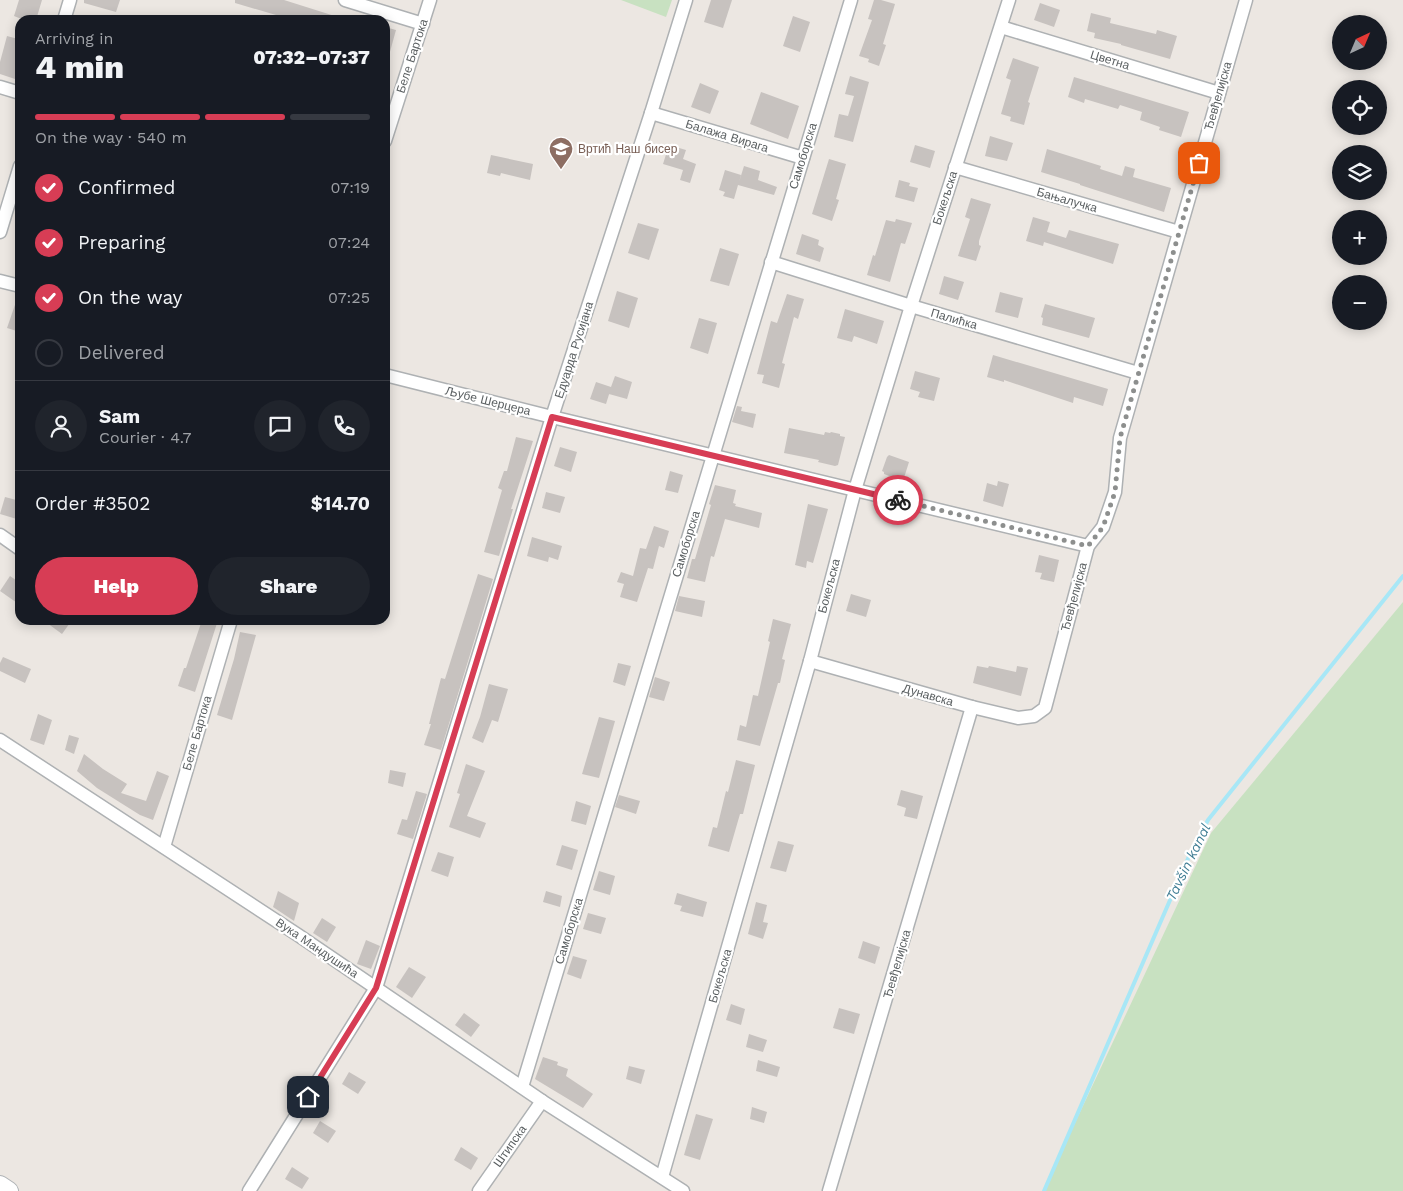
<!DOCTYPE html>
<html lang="en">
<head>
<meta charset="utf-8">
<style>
	:root { --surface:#171b24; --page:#20242c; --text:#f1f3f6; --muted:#9ea1a6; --line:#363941; --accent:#d73d55 }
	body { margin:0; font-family:"Work Sans",sans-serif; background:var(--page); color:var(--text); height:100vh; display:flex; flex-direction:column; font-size:19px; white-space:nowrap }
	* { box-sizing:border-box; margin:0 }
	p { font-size:16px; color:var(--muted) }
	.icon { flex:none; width:28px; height:28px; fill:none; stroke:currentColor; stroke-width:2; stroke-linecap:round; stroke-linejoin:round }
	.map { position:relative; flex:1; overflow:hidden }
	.panel { position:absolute; left:15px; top:15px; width:375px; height:610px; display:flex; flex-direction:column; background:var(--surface); border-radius:15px; box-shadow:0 2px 12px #0003 }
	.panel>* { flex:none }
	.needle { width:32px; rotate:44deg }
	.fabs { position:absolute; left:1332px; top:15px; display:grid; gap:10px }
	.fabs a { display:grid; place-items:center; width:55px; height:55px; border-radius:50%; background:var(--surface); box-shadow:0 2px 12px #0003; font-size:25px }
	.pin { position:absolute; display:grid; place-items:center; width:42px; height:42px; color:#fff; margin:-21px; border-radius:10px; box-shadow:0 2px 8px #0006 }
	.courier { position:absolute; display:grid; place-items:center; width:50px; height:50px; margin:-25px; border:4px solid #d73d55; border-radius:50%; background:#fff; color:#222; box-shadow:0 1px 6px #0007 }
	.summary em { font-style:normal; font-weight:800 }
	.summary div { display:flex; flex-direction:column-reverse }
	.summary { display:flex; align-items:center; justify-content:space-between; height:85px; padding:0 20px }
	h1 { font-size:32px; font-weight:800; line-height:38px }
	.bar { display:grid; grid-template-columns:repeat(4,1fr); gap:8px 5px; align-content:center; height:60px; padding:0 20px }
	.bar i { height:6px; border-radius:4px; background:var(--line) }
	.bar .selected { background:var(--accent) }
	.bar p { grid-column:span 4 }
	.line { display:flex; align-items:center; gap:12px; padding:0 20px; border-top:1px solid var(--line) }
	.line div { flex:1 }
	.round { display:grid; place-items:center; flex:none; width:52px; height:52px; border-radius:26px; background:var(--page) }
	ol { padding:0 20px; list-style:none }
	li { display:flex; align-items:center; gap:15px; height:55px }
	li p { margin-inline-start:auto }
	li .icon { padding:5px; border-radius:50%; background:var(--accent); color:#fff; stroke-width:4 }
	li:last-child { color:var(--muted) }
	li i { width:28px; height:28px; border:2px solid var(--line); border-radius:50% }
	.primary-button { display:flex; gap:10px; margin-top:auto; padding:10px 20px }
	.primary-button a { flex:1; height:58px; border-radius:30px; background:var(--accent); color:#fff; font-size:20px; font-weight:800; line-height:58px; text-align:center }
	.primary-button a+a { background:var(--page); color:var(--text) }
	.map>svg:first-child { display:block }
</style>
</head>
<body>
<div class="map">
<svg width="1403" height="1191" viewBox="0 0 1403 1191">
	<rect width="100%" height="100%" fill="#ece7e2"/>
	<g fill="#c8e1c1">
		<polygon points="621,0 672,0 666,17"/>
		<polygon points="1403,602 1403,1191 1043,1191 1211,833"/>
	</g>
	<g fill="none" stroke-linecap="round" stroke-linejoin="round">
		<polyline stroke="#a8e7f6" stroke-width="4" points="1044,1191 1190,854 1208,820 1403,576"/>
	</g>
	<g fill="#c7c2bf">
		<polygon points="19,0 42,0 36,20 25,17 24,20 14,16"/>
		<polygon points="84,0 120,0 116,12 84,3"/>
		<polygon points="235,0 284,0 341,18 341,20 293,20 235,3"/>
		<polygon points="711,0 732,0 723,28 704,22"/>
		<polygon points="874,0 881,0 895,4 883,44 886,45 879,66 868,62 869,59 859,56 872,20 868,19"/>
		<polygon points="1040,3 1060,10 1054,27 1034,20"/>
		<polygon points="1091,13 1111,18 1110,23 1156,34 1157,30 1177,36 1170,59 1121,45 1121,44 1094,38 1095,33 1087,31"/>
		<polygon points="793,16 810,22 800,52 783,46"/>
		<polygon points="385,27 396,30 388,59 385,59"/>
		<polygon points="7,36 18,39 18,42 20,42 20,72 18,80 0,74 0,62"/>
		<polygon points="1013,58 1039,67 1028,102 1030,103 1024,125 1010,121 1011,117 1001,114 1011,80 1006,78"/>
		<polygon points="850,76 869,82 853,142 834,137 839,114 848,116 854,96 845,94"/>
		<polygon points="1074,77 1189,112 1181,137 1159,130 1160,127 1140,120 1142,112 1120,105 1118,109 1085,99 1084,103 1068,97"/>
		<polygon points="700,83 719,91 710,114 691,107"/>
		<polygon points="761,92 799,106 788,139 750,124"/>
		<polygon points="990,136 1013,143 1007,161 985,156"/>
		<polygon points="669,145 686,150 683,159 696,164 690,183 680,180 683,170 663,164"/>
		<polygon points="915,145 935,151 930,168 910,162"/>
		<polygon points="1047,149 1101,166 1100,169 1122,176 1125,166 1135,169 1133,177 1171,188 1164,212 1080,185 1080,184 1041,172"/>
		<polygon points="491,155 533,164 530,180 501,173 500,176 487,173"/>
		<polygon points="829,159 846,164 836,199 839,200 832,221 812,214"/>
		<polygon points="744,166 760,171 758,180 777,187 774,195 738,185 734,199 723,196 725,192 719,190 725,170 741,175 739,182"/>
		<polygon points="899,180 910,183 909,186 918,188 914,202 895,197"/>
		<polygon points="971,198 991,204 979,241 979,245 981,246 976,261 958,256 970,219 965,217"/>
		<polygon points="1033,217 1050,222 1047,232 1066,238 1069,230 1119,244 1113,264 1044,242 1043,246 1026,241"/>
		<polygon points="896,219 912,223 905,244 901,243 890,282 867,275 873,255 875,256 886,220 895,222"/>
		<polygon points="638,223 659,229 649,260 628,253"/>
		<polygon points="802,234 819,240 818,245 824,248 820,262 796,254"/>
		<polygon points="720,248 739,254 729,286 710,281"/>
		<polygon points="944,276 964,282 958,300 939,294"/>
		<polygon points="617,291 638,298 629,328 608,321"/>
		<polygon points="1000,292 1023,298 1018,318 995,312"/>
		<polygon points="787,294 804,299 798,319 794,317 782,363 785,364 779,388 762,383 764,375 757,374 771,321 777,323"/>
		<polygon points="18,296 20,296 20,332 7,328"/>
		<polygon points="1045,304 1095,318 1089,338 1042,325 1043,318 1041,317"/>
		<polygon points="845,309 884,321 877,344 854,336 852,342 837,338"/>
		<polygon points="699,318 717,323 708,354 690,348"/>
		<polygon points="993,355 1108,389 1103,406 1074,397 1073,403 1004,380 1004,382 987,377"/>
		<polygon points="915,371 940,378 934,401 918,397 920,392 910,389"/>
		<polygon points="615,376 632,382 627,399 609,394 611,388 606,404 590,399 596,382 611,387"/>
		<polygon points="737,406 742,407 741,411 756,414 753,428 732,422"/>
		<polygon points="789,428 824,435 825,432 830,433 831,432 840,434 840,436 845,437 838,465 835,466 818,462 819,460 784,453"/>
		<polygon points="516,437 533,441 511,509 513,509 499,556 484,552 502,490 498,488 504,471 507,471"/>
		<polygon points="560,447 577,452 571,472 554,466"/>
		<polygon points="889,455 909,462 903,481 884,474 884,472 882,471 887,457"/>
		<polygon points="670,471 683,475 678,493 665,490"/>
		<polygon points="998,481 1009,484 1003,507 983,501 987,483 997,486"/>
		<polygon points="715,485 736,490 733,503 736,504 735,506 762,513 759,528 725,519 714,557 711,556 705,582 687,578 692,559 695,559 711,505 709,504"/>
		<polygon points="546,492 565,497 560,513 542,508"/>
		<polygon points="5,497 20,501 20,520 0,514"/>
		<polygon points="808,504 828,509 813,563 807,561 806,568 795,565"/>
		<polygon points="654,526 669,531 664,548 659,546 653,569 648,568 637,602 620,597 624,584 617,582 621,572 633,576 640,548 646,549"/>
		<polygon points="532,537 562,546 558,560 549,557 548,562 527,556"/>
		<polygon points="1039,555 1059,560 1054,582 1040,579 1042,573 1035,572"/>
		<polygon points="478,574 493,579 441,750 424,745 431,724 429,724 441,678 445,679"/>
		<polygon points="10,576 20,583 20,605 0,591"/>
		<polygon points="851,594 871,600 866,617 846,611"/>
		<polygon points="679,596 705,601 702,617 675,611"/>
		<polygon points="773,619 791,624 782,659 785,660 780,683 778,683 760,746 737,740 740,725 746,727 753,695 758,696 770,642 768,641"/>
		<polygon points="43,620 72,620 62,634"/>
		<polygon points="202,620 218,620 195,692 178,686 184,668 186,668"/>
		<polygon points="240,632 256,635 232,720 217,715 234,659"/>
		<polygon points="3,657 31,669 25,683 0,671 0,663"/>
		<polygon points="618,663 631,666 625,686 613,682"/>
		<polygon points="977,666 988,668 989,666 1016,672 1017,666 1028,668 1021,696 973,683"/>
		<polygon points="655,677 670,682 664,701 649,697"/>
		<polygon points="489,684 508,689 498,722 492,720 483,743 472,738 480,717"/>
		<polygon points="38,714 52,720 44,745 30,740"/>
		<polygon points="599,717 615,721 599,778 582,774"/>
		<polygon points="69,735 79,738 74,754 65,750"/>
		<polygon points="84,754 103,769 127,784 121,793 146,801 157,771 169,776 153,820 140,815 97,788 77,771"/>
		<polygon points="736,760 755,765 743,814 740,814 729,852 708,846 713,827 717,828 726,791 728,792"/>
		<polygon points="466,764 485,771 467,816 486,823 480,838 449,827 460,794 457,793"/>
		<polygon points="390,770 406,773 403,787 388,783"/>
		<polygon points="901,790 923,796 917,819 904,816 906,808 897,805"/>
		<polygon points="416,791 427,794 413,839 397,834 402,819 407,820"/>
		<polygon points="619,795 640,801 636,814 615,807"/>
		<polygon points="576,801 591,806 586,825 571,821"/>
		<polygon points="778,841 794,845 786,872 770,868"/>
		<polygon points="562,845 578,850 572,870 556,865"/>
		<polygon points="438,852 454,857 448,877 431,871"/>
		<polygon points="599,871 615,876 610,895 593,890"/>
		<polygon points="278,891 299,903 294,921 273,907"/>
		<polygon points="546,891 562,896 560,907 543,902"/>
		<polygon points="677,893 707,902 703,917 680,911 682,906 674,904"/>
		<polygon points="756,902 767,905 763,922 768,923 763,939 748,934"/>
		<polygon points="588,913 606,918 601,934 583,929"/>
		<polygon points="322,918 336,927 327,942 313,933"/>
		<polygon points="366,940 380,946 371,969 357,964"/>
		<polygon points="863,941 880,947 875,964 858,958"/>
		<polygon points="573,956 587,960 581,979 567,974"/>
		<polygon points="409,967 426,977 412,998 396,987"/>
		<polygon points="731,1004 745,1009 741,1025 726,1020"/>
		<polygon points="839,1008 860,1014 854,1034 833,1028"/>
		<polygon points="464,1013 480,1025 471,1037 455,1025"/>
		<polygon points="749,1034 767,1040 763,1052 746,1047"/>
		<polygon points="543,1057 558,1062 557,1065 568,1069 566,1076 593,1094 583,1108 535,1079"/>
		<polygon points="758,1060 780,1067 777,1077 756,1071"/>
		<polygon points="629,1066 645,1070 641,1084 626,1079"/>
		<polygon points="349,1072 366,1082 358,1094 342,1084"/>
		<polygon points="752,1107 767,1112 764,1123 750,1119"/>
		<polygon points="696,1114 713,1119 700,1160 684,1155"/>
		<polygon points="320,1121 336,1131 328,1143 313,1133"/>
		<polygon points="461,1147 478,1158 471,1170 454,1160"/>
		<polygon points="292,1167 309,1178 302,1189 285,1179"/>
	</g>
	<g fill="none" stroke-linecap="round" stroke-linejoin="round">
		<defs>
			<g id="street">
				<polyline points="345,0 423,24"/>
				<polyline points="64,20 70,0"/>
				<polyline points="1001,27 1219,93"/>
				<polyline points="0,87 20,93"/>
				<polyline points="651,113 803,158"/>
				<polyline points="385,141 430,0"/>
				<polyline points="955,167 1179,232"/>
				<polyline points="0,232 20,166"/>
				<polyline points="771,262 911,306 1138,373"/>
				<polyline points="0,281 20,286"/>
				<polyline points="385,375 552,417 1088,546"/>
				<polyline points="0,535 20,549"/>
				<polyline points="810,661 972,707 1018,718 1034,716 1045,708 1088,546 1103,527 1115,492 1120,438 1246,0"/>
				<polyline points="0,740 298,935 542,1101 683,1191"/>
				<polyline points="164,847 231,620"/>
				<polyline points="522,1087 851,0"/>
				<polyline points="662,1177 810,661 855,490 911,306 1009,0"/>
				<polyline points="249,1191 376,988 552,417 651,113 686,0"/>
				<polyline points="479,1191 542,1101"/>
				<polyline points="829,1191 972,707"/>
			</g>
			<polyline id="secondary" points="0,1185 9,1191"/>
		</defs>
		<use href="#street" stroke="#aeb1b3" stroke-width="15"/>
		<use href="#secondary" stroke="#afb3b6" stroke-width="20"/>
		<use href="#street" stroke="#fff" stroke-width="12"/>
		<use href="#secondary" stroke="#fff" stroke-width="18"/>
	</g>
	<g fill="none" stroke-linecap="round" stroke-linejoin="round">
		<polyline stroke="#8d8f8e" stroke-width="5" stroke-dasharray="0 9" points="898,500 1088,546 1103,527 1115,492 1120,438 1199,163"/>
		<polyline stroke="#d73d55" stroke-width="6" points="308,1097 376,988 552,417 898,500"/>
	</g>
	<defs>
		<symbol id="school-pin" viewBox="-11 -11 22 30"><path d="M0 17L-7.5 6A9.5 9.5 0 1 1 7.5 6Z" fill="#8d6e63" stroke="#fff"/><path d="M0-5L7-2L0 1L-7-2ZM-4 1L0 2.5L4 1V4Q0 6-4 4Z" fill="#fff"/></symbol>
	</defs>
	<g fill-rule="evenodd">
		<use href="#school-pin" x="547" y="135" width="28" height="38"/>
	</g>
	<g text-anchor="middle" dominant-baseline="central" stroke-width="4.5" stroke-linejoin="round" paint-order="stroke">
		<g font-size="12" fill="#5a5f61" stroke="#fff">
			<text transform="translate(412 56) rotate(-72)">Беле Бартока</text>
			<text transform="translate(1110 60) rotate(17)">Цветна</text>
			<text transform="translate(1218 96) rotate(-74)">Ђевђелијска</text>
			<text transform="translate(727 136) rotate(17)">Балажа Вирага</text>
			<text transform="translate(803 156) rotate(-73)">Самоборска</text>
			<text transform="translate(945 198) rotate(-72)">Бокељска</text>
			<text transform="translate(1067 200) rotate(16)">Бањалучка</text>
			<text transform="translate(954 319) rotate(16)">Палићка</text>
			<text transform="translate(574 350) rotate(-72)">Едуарда Русијана</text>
			<text transform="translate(488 401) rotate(14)">Љубе Шерцера</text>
			<text transform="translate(686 544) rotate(-73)">Самоборска</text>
			<text transform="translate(829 586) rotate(-75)">Бокељска</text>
			<text transform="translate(1074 597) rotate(-75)">Ђевђелијска</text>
			<text transform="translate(928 695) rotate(16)">Дунавска</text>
			<text transform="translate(197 733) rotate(-74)">Беле Бартока</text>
			<text transform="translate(569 931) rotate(-73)">Самоборска</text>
			<text transform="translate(317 948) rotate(34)">Вука Мандушића</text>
			<text transform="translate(897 964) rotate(-74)">Ђевђелијска</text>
			<text transform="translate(720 976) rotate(-74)">Бокељска</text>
			<text transform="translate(510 1146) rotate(-55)">Штипска</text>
		</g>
		<g font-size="12" fill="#785e54" stroke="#fff" text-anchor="start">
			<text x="578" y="149">Вртић Наш бисер</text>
		</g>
		<g font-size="14" font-style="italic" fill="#417e95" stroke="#fff">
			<text transform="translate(1188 862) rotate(-64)">Tavšin kanal</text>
		</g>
	</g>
</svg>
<div class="fabs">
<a><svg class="needle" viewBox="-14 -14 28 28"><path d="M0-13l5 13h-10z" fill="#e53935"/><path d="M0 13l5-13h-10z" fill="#9ea1a6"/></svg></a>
<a><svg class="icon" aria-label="locate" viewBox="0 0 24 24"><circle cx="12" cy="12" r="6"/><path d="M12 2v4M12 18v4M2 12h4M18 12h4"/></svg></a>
<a><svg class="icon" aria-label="layers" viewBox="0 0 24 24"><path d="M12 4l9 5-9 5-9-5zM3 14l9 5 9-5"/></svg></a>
<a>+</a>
<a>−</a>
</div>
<div class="pin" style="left:1199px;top:163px;background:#ea580c"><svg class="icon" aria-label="bag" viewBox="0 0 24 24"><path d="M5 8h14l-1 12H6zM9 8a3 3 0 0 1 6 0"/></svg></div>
<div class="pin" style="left:308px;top:1097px;background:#1f2937"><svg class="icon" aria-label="home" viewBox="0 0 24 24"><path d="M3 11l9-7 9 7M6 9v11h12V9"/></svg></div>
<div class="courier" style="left:898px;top:500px"><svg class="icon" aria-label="bike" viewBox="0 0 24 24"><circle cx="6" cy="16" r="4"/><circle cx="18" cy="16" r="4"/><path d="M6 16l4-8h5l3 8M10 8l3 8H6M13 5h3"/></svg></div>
<section class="panel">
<div class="summary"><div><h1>4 min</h1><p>Arriving in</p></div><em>07:32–07:37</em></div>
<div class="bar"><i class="selected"></i><i class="selected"></i><i class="selected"></i><i></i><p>On the way · 540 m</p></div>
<ol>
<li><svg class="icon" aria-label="check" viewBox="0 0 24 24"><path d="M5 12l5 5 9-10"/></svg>Confirmed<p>07:19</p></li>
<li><svg class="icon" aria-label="check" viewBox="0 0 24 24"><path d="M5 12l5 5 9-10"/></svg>Preparing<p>07:24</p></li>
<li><svg class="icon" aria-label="check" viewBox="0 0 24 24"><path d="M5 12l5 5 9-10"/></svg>On the way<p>07:25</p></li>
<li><i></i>Delivered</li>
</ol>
<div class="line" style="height:90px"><a class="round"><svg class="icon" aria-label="person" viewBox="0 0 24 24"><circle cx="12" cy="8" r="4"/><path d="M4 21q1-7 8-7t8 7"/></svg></a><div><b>Sam</b><p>Courier · 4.7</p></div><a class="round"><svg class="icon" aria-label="chat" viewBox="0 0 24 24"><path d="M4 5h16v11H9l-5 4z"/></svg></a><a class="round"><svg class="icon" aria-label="phone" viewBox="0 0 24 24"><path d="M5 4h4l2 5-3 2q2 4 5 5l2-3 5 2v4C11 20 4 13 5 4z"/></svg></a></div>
<div class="line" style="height:65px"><div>Order #3502</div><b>$14.70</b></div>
<div class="primary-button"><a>Help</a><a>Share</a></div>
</section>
</div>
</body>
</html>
